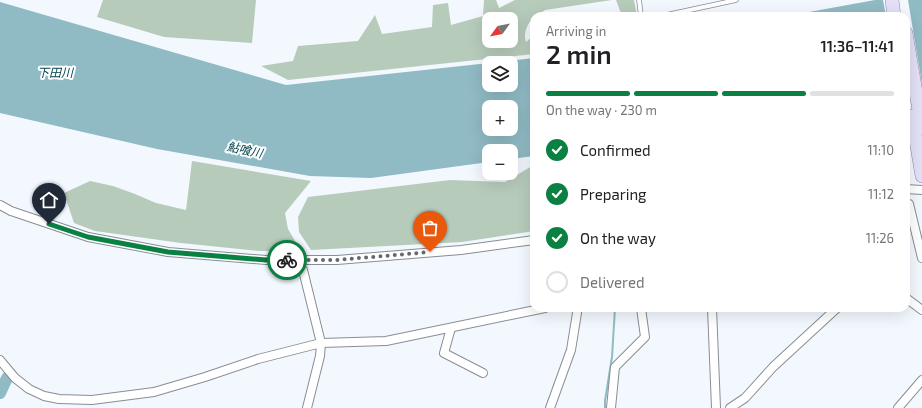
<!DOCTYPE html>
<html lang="en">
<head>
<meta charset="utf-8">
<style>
	:root { --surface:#fff; --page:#f6f6f6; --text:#202124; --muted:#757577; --line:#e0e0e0; --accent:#0b8043 }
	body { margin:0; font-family:"Exo 2","Noto Sans JP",sans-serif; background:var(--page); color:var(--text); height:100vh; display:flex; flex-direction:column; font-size:15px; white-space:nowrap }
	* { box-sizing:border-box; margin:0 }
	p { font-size:13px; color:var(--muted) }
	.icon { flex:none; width:22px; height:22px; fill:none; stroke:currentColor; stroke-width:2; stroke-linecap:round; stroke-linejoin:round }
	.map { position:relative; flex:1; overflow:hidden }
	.side { position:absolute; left:530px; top:12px; width:380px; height:300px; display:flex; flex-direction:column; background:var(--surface); border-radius:12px; box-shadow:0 4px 16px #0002 }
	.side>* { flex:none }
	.needle { width:26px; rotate:237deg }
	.tools { position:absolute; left:482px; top:12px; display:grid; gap:8px }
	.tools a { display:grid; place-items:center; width:36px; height:36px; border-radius:8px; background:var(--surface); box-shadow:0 4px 16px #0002; font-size:20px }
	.pin { position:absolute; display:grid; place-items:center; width:34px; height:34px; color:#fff; margin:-41px -17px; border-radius:50% 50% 50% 0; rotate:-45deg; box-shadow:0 0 4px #0007 }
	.pin .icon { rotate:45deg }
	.courier { position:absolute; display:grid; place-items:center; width:40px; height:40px; margin:-20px; border:3px solid #0b8043; border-radius:50%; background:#fff; color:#222; box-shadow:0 1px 5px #0007 }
	.overview em { font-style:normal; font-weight:600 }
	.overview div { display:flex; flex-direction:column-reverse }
	.overview { display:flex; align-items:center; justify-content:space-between; height:68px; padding:0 16px }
	h1 { font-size:26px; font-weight:600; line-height:30px }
	.bar { display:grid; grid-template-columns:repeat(4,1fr); gap:6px 4px; align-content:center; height:48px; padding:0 16px }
	.bar i { height:5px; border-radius:3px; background:var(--line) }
	.bar .active { background:var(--accent) }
	.bar p { grid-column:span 4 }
	ol { padding:0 16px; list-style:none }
	li { display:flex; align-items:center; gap:12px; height:44px }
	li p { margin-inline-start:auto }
	li .icon { padding:4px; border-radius:50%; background:var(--accent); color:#fff; stroke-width:4 }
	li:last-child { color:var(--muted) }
	li i { width:22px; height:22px; border:2px solid var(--line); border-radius:50% }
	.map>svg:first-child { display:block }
</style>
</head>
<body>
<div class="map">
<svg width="922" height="408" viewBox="0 0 922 408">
	<rect width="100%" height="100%" fill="#f2f8fe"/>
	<g fill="#b7cbbb" fill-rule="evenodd">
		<polygon points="103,0 256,0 252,43 164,37 97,17"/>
		<path d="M484,0H496L499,8L515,0H612L545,10L537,16H534V18C527,23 523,34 526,42L534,35V54L288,80L261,66L293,61L298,46L358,41L375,15L382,34L432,27L433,5L448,3L451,25L483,16ZM489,19H511V41H489Z"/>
		<polygon points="616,0 634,0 637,16 622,16"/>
		<polygon points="192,161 311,181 285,213 288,229 301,251 258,251 181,243 95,231 74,223 64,193 90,181 113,186 135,194 156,203 186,210"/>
		<polygon points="532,166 534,166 534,231 462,242 311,250 299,232 298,217 308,197 450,180 505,182"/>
	</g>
	<g fill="#90bac4" fill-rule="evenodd">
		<polygon points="875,0 922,0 922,108 906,16 787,16"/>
		<path d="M0,2L286,85L489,63V85H511V63H490L534,58V156L511,159V151H489V162L371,178L310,176L157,149L0,113ZM489,107H511V129H489Z"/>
	</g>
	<polygon fill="#f2f8fe" points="883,0 908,0 922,84 922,110 906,111 906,16 886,16"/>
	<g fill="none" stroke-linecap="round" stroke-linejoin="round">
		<polyline stroke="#90bac4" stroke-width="2" points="605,408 605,401 612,357 615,308"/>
		<polyline stroke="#90bac4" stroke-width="12" points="0,393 7,378"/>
		<defs>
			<g id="lane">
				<polyline points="639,0 641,16"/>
				<polyline points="662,16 736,0"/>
			</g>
			<g id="street">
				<polyline points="906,189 922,190"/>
				<polyline points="906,204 909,204 922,258"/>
				<polyline points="0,205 11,211 88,237 168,252 266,260 337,260 461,250 534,240"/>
				<polyline points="303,270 321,343 320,356 307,408"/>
				<polyline points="906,298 922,310"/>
				<polyline points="712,308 716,408"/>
				<polyline points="451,328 444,353 483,373"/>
				<polyline points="0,360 15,378 29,389 44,396 59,399 92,400 154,392 205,377 258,359 321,343 386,341 545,308"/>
				<polyline points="550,408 571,350 577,313 576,308"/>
				<polyline points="611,408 615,367 645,337 641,308"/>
				<polyline points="730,408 745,398 773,367 837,308"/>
				<polyline points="898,408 922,380"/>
			</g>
			<g id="primary">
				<polyline points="892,0 894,16"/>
				<polyline points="906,33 922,128"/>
				<polyline points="912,116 922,176"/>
			</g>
		</defs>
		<use href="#lane" stroke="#878e94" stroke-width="5.5"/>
		<use href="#street" stroke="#878e94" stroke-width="10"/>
		<use href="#primary" stroke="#908da8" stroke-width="14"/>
		<use href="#lane" stroke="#fff" stroke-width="4"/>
		<use href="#street" stroke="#fff" stroke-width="8"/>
		<use href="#primary" stroke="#e3e0f7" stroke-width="13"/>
	</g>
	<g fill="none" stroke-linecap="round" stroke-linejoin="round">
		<polyline stroke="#65686c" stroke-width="4" stroke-dasharray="0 7.2" points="287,260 337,260 430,252"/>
		<polyline stroke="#0b8043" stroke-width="5" points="49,224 88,237 168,252 266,260 287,260"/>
	</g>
	<g text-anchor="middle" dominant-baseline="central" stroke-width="4" stroke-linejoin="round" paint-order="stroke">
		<g font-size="12" font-style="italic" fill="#00434e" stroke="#fff">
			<text x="55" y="72">下田川</text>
			<text transform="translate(245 149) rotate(12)">鮎喰川</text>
		</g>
	</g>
</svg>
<div class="tools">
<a><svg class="needle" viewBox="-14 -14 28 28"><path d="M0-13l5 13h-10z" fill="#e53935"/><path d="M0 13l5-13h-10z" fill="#757577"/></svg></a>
<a><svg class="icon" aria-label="layers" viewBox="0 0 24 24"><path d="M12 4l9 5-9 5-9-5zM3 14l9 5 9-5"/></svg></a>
<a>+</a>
<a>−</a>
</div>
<div class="pin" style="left:430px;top:252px;background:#ea580c"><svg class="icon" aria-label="bag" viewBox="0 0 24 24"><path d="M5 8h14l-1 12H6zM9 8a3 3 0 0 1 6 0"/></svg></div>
<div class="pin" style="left:49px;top:224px;background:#1f2937"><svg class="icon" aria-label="home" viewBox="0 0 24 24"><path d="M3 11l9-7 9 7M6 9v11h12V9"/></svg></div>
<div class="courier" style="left:287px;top:260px"><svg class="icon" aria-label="bike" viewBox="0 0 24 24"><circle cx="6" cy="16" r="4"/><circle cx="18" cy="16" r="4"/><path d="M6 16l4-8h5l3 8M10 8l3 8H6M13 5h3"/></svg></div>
<section class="side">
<div class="overview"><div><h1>2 min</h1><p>Arriving in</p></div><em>11:36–11:41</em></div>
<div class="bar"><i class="active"></i><i class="active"></i><i class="active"></i><i></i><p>On the way · 230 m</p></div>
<ol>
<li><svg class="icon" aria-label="check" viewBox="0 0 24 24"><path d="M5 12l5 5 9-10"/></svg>Confirmed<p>11:10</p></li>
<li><svg class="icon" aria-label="check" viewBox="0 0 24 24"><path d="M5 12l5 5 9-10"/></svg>Preparing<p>11:12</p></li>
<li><svg class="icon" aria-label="check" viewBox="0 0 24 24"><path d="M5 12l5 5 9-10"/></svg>On the way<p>11:26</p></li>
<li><i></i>Delivered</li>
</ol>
</section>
</div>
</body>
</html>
